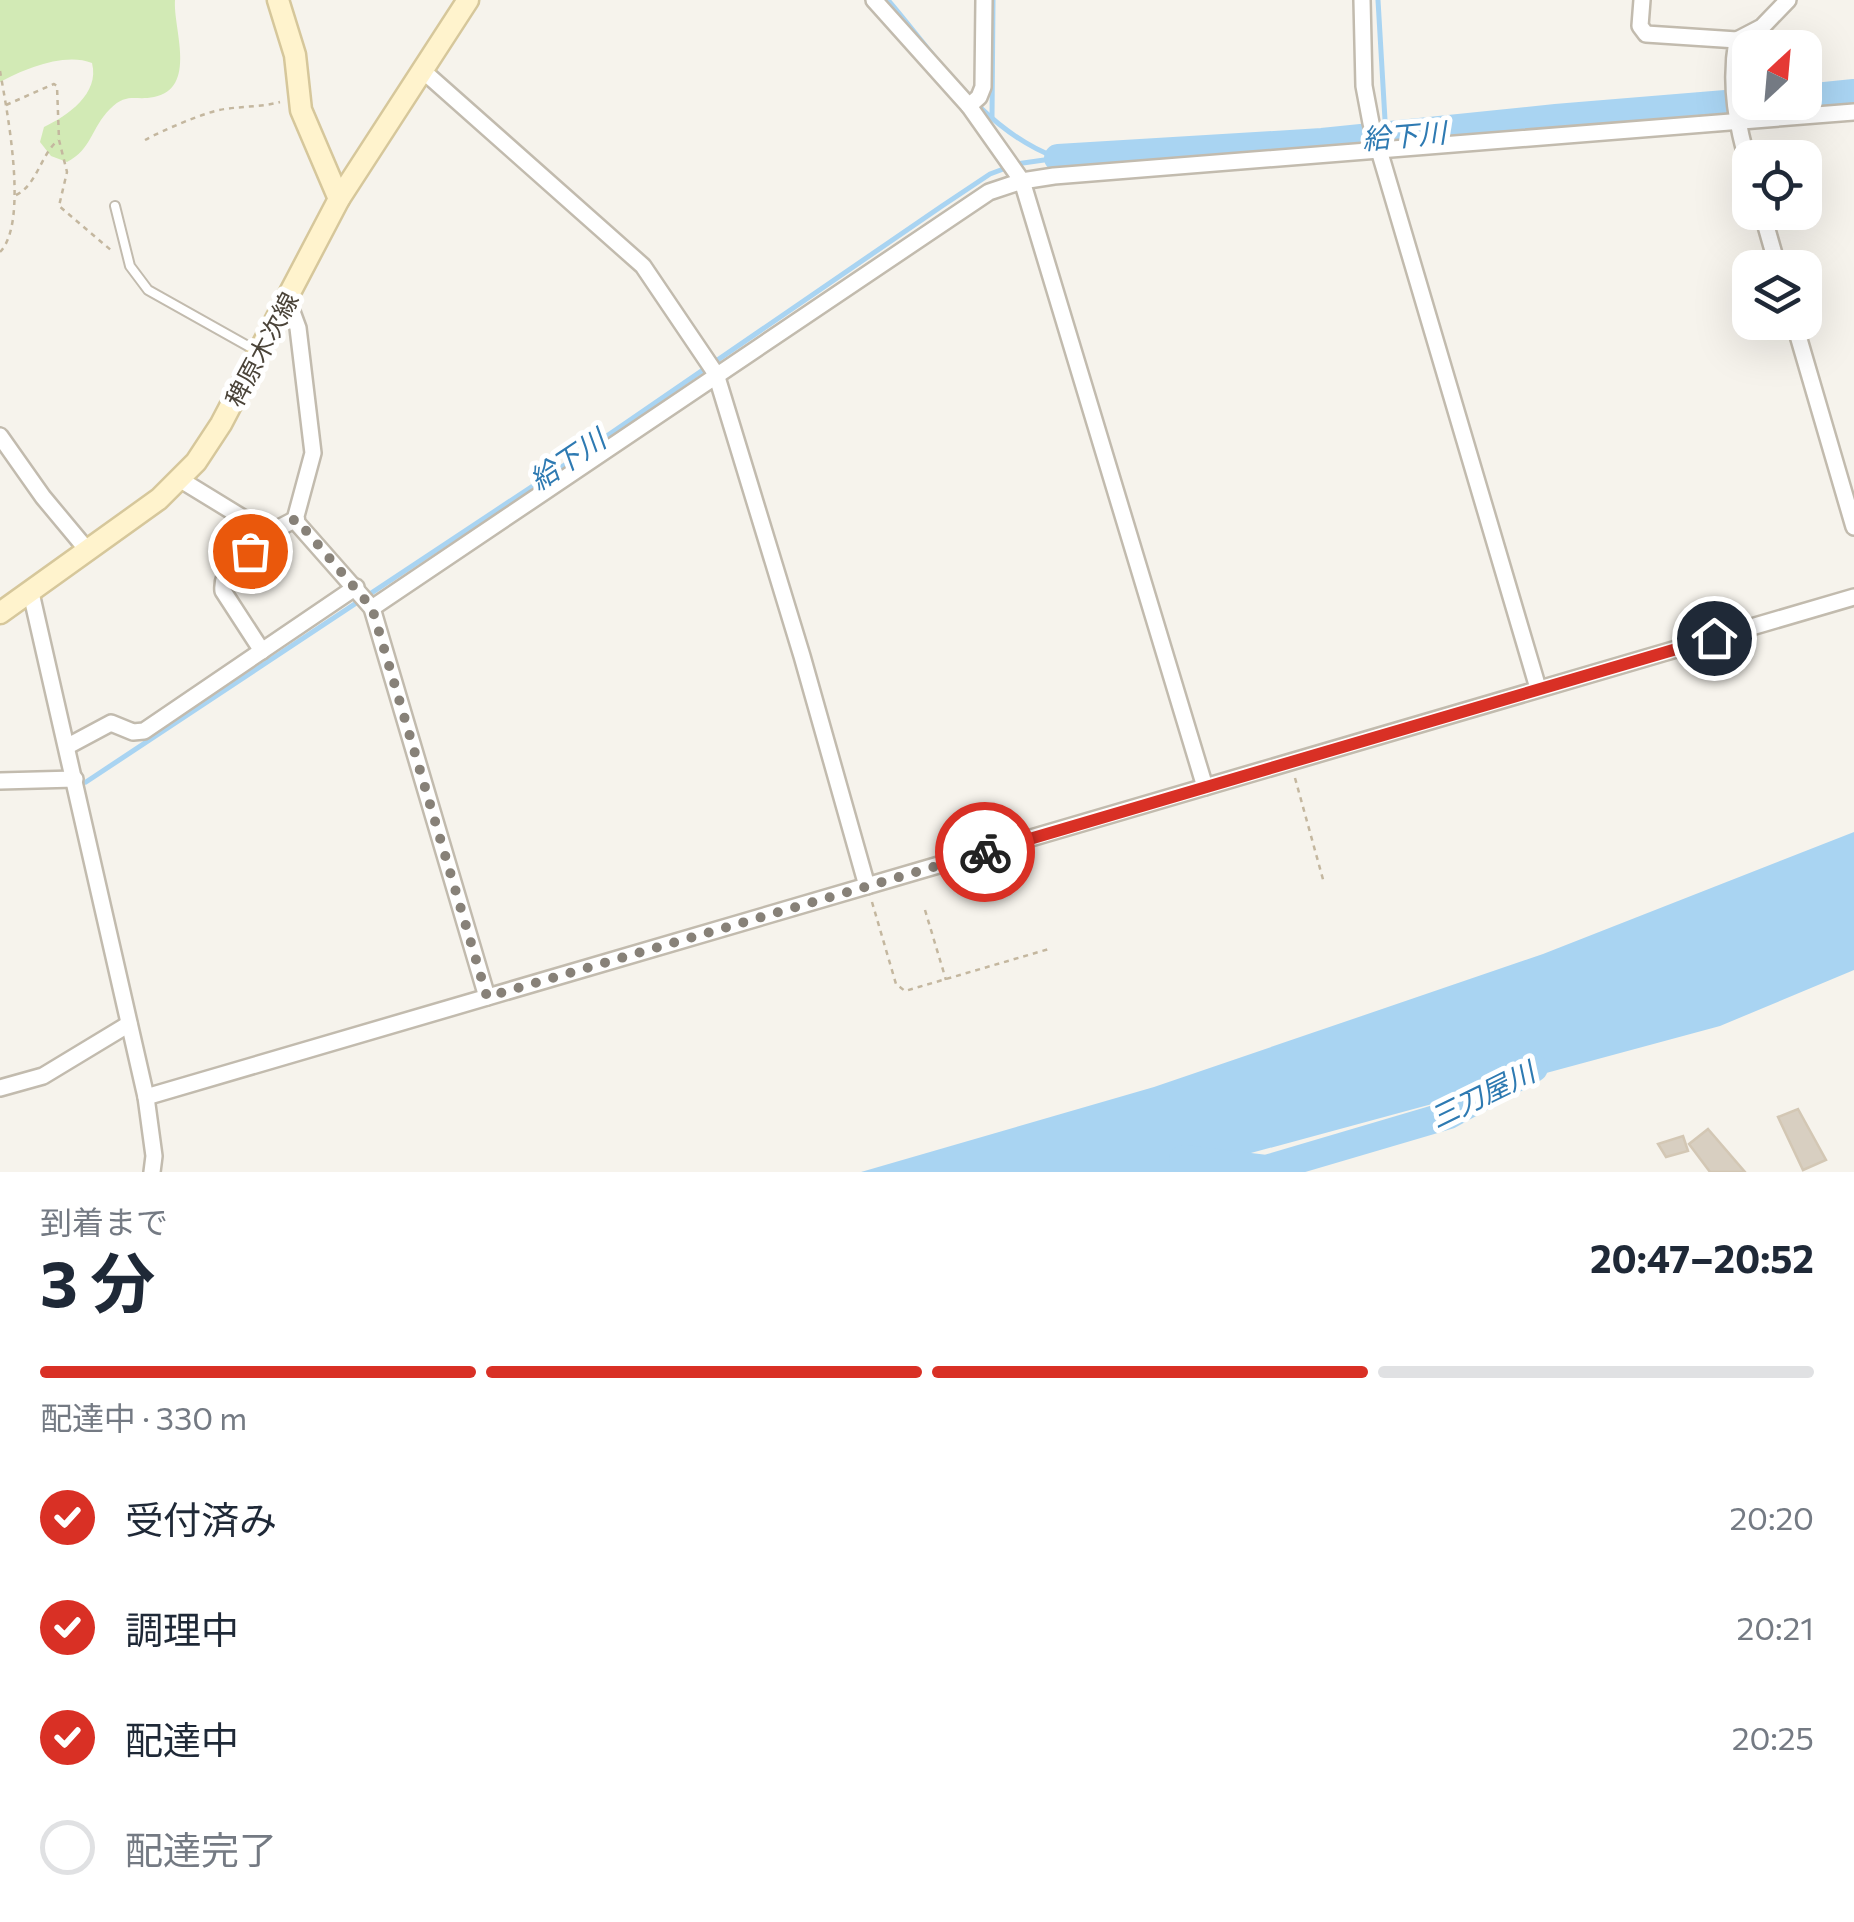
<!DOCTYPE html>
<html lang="ja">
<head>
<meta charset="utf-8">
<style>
	:root { --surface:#fff; --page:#f2f2f3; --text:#1f2937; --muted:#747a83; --line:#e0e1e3; --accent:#d93025 }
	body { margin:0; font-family:Commissioner,"Noto Sans JP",sans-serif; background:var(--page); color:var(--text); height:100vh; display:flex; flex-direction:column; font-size:38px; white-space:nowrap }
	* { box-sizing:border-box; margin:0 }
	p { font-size:32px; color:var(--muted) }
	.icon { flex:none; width:55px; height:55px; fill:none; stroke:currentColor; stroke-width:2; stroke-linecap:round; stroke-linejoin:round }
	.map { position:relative; height:1172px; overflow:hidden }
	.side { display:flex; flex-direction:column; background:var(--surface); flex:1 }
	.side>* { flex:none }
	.needle { width:65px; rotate:26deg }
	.controls { position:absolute; left:1732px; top:30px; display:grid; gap:20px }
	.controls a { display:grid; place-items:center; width:90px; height:90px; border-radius:20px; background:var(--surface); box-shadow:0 10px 40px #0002; font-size:50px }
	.pin { position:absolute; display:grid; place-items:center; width:85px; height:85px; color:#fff; margin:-42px; border:5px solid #fff; border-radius:50%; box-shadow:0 2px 10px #0007 }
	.courier { position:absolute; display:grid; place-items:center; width:100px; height:100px; margin:-50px; border:8px solid #d93025; border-radius:50%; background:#fff; color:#222; box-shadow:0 2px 12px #0007 }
	.headline em { font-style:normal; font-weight:700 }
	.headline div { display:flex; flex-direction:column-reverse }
	.headline { display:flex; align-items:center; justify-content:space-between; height:170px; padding:0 40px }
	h1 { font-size:65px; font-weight:700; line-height:75px }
	.bar { display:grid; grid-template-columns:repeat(4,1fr); gap:15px 10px; align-content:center; height:120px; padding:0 40px }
	.bar i { height:12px; border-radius:8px; background:var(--line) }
	.bar .current { background:var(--accent) }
	.bar p { grid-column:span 4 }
	ol { padding:0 40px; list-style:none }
	li { display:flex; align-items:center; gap:30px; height:110px }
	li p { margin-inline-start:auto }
	li .icon { padding:10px; border-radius:50%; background:var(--accent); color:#fff; stroke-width:4 }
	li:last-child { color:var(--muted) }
	li i { width:55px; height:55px; border:5px solid var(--line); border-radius:50% }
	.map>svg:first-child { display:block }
</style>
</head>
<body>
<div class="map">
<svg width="1854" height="1172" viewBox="0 0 1854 1172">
	<rect width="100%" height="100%" fill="#f6f3ec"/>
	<path fill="#d2eab5" d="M0,0H175C173,29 198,88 154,97C135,101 127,92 110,109C91,128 92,149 67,162L51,156L40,142L44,127C67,116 100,94 92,63C65,52 24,69 0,82Z"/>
	<polygon fill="#a9d4f2" points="1854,832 1854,970 1720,1026 1181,1172 861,1172 1154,1087 1543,954"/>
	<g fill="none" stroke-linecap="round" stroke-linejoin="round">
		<g stroke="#a9d4f2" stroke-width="5">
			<path d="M888,0C937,57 983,130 1055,157"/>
			<polyline points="1378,0 1386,137"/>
			<polyline points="992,117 993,0"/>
			<polyline points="1016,164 1058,158"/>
			<polyline points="86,782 563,466 942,206 990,174 1006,168"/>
		</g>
		<g stroke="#a9d4f2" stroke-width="28">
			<polyline points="1805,98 1854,93"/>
			<polyline points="1058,158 1322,142 1556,118 1750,102"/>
			<polyline points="1183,1159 1266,1169 1449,1115 1534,1068"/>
		</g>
	</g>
	<g fill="#d8cfc1" stroke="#d3c7b4" stroke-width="2.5">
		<polygon points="1798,1109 1826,1160 1803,1170 1778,1117"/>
		<polygon points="1708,1129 1745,1172 1710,1172 1689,1144"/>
		<polygon points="1683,1136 1688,1151 1666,1157 1658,1144"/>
	</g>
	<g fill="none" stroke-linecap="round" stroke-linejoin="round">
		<defs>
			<polyline id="lane" points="115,206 130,266 148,290 255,350"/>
			<g id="street">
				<polyline points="874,0 969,106 1022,181 1205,787"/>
				<polyline points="1362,0 1364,86 1371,123 1538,688"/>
				<path d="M1642,0L1640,26L1646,34L1737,40C1729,86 1737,126 1750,170"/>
				<polyline points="1737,40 1762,27 1788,0"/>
				<polyline points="421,69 643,266 716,374 802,656 867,886"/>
				<polyline points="969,106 979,97 983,87 984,0"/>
				<polyline points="1762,212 1778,268"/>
				<polyline points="287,298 298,328 313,453 296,516 297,523 372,608 487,997"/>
				<polyline points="1794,322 1854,527"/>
				<polyline points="0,436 43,497 88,551"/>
				<polyline points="181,480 261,529 273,531 296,519"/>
				<polyline points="31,593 146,1097 154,1156 152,1172"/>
				<polyline points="372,608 989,192 1022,181 1054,176 1854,112"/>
				<path d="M262,651L223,591C220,564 254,547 273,531"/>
				<polyline points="68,746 111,723 133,732 144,731 356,587"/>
				<polyline points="0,781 75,779"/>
				<polyline points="0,1088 43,1076 129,1024"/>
				<polyline points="146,1097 1854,597"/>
			</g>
			<g id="secondary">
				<polyline points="278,0 295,55 301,110 339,199"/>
				<polyline points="0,613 159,499 196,462 221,424 339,199 468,0"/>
			</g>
		</defs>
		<use href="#lane" stroke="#c2bbae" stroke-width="12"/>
		<use href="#street" stroke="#c2bbae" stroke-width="20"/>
		<use href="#secondary" stroke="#d6c79b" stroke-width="25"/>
		<g stroke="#c4b79f" stroke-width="2.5" stroke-dasharray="5 5" stroke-linecap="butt">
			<path d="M0,71C7,111 29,222 0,252"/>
			<polyline points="6,105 54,84 57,86 59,140 67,172 59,206 112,251"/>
			<path d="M145,140C161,131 207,111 225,109C245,106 262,107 280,102"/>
			<path d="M16,195C37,185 40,156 58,140"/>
			<polyline points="1295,778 1324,883"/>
			<polyline points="872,902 896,984 905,991 1049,949"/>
			<polyline points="925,910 946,980"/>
		</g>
		<use href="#lane" stroke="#fff" stroke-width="8"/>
		<use href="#street" stroke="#fff" stroke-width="15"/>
		<use href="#secondary" stroke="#fff3cd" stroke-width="20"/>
	</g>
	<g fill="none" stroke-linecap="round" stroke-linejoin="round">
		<polyline stroke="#878178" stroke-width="10" stroke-dasharray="0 18" points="250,551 273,531 296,519 372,608 487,997 985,852"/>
		<polyline stroke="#d93025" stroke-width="12" points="985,852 1714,638"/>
	</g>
	<g text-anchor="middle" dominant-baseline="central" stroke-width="10" stroke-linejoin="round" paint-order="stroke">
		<g font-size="25" fill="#4b4439" stroke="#fff">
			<text transform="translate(261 349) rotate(-62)">稗原木次線</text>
		</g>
		<g font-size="28" font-style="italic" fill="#2e7ab2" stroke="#fff">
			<text transform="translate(1404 135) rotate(-5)">給下川</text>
			<text transform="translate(567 459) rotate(-34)">給下川</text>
			<text transform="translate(1482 1094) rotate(-26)">三刀屋川</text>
		</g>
	</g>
</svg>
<div class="controls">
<a><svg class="needle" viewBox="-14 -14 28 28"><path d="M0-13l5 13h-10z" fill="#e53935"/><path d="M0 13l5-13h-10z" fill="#747a83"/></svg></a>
<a><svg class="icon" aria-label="locate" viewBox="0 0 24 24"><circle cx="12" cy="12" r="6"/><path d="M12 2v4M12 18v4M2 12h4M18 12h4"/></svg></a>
<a><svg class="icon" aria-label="layers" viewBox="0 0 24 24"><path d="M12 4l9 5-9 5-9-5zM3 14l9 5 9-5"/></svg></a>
</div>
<div class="pin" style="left:250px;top:551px;background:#ea580c"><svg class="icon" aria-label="bag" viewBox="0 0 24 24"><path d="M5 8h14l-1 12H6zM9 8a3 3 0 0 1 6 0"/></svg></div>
<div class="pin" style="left:1714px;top:638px;background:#1f2937"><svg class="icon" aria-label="home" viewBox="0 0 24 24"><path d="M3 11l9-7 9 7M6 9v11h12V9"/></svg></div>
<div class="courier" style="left:985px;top:852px"><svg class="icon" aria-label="bike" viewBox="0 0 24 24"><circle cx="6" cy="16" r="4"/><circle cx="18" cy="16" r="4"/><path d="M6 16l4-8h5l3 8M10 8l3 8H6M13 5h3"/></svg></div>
</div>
<section class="side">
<div class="headline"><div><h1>3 分</h1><p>到着まで</p></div><em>20:47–20:52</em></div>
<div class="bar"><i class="current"></i><i class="current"></i><i class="current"></i><i></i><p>配達中 · 330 m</p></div>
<ol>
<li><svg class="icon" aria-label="check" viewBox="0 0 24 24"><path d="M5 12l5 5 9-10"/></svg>受付済み<p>20:20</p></li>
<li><svg class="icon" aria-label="check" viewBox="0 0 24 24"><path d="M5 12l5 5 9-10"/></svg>調理中<p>20:21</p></li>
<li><svg class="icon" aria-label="check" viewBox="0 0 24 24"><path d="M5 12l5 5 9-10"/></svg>配達中<p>20:25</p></li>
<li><i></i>配達完了</li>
</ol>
</section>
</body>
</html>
